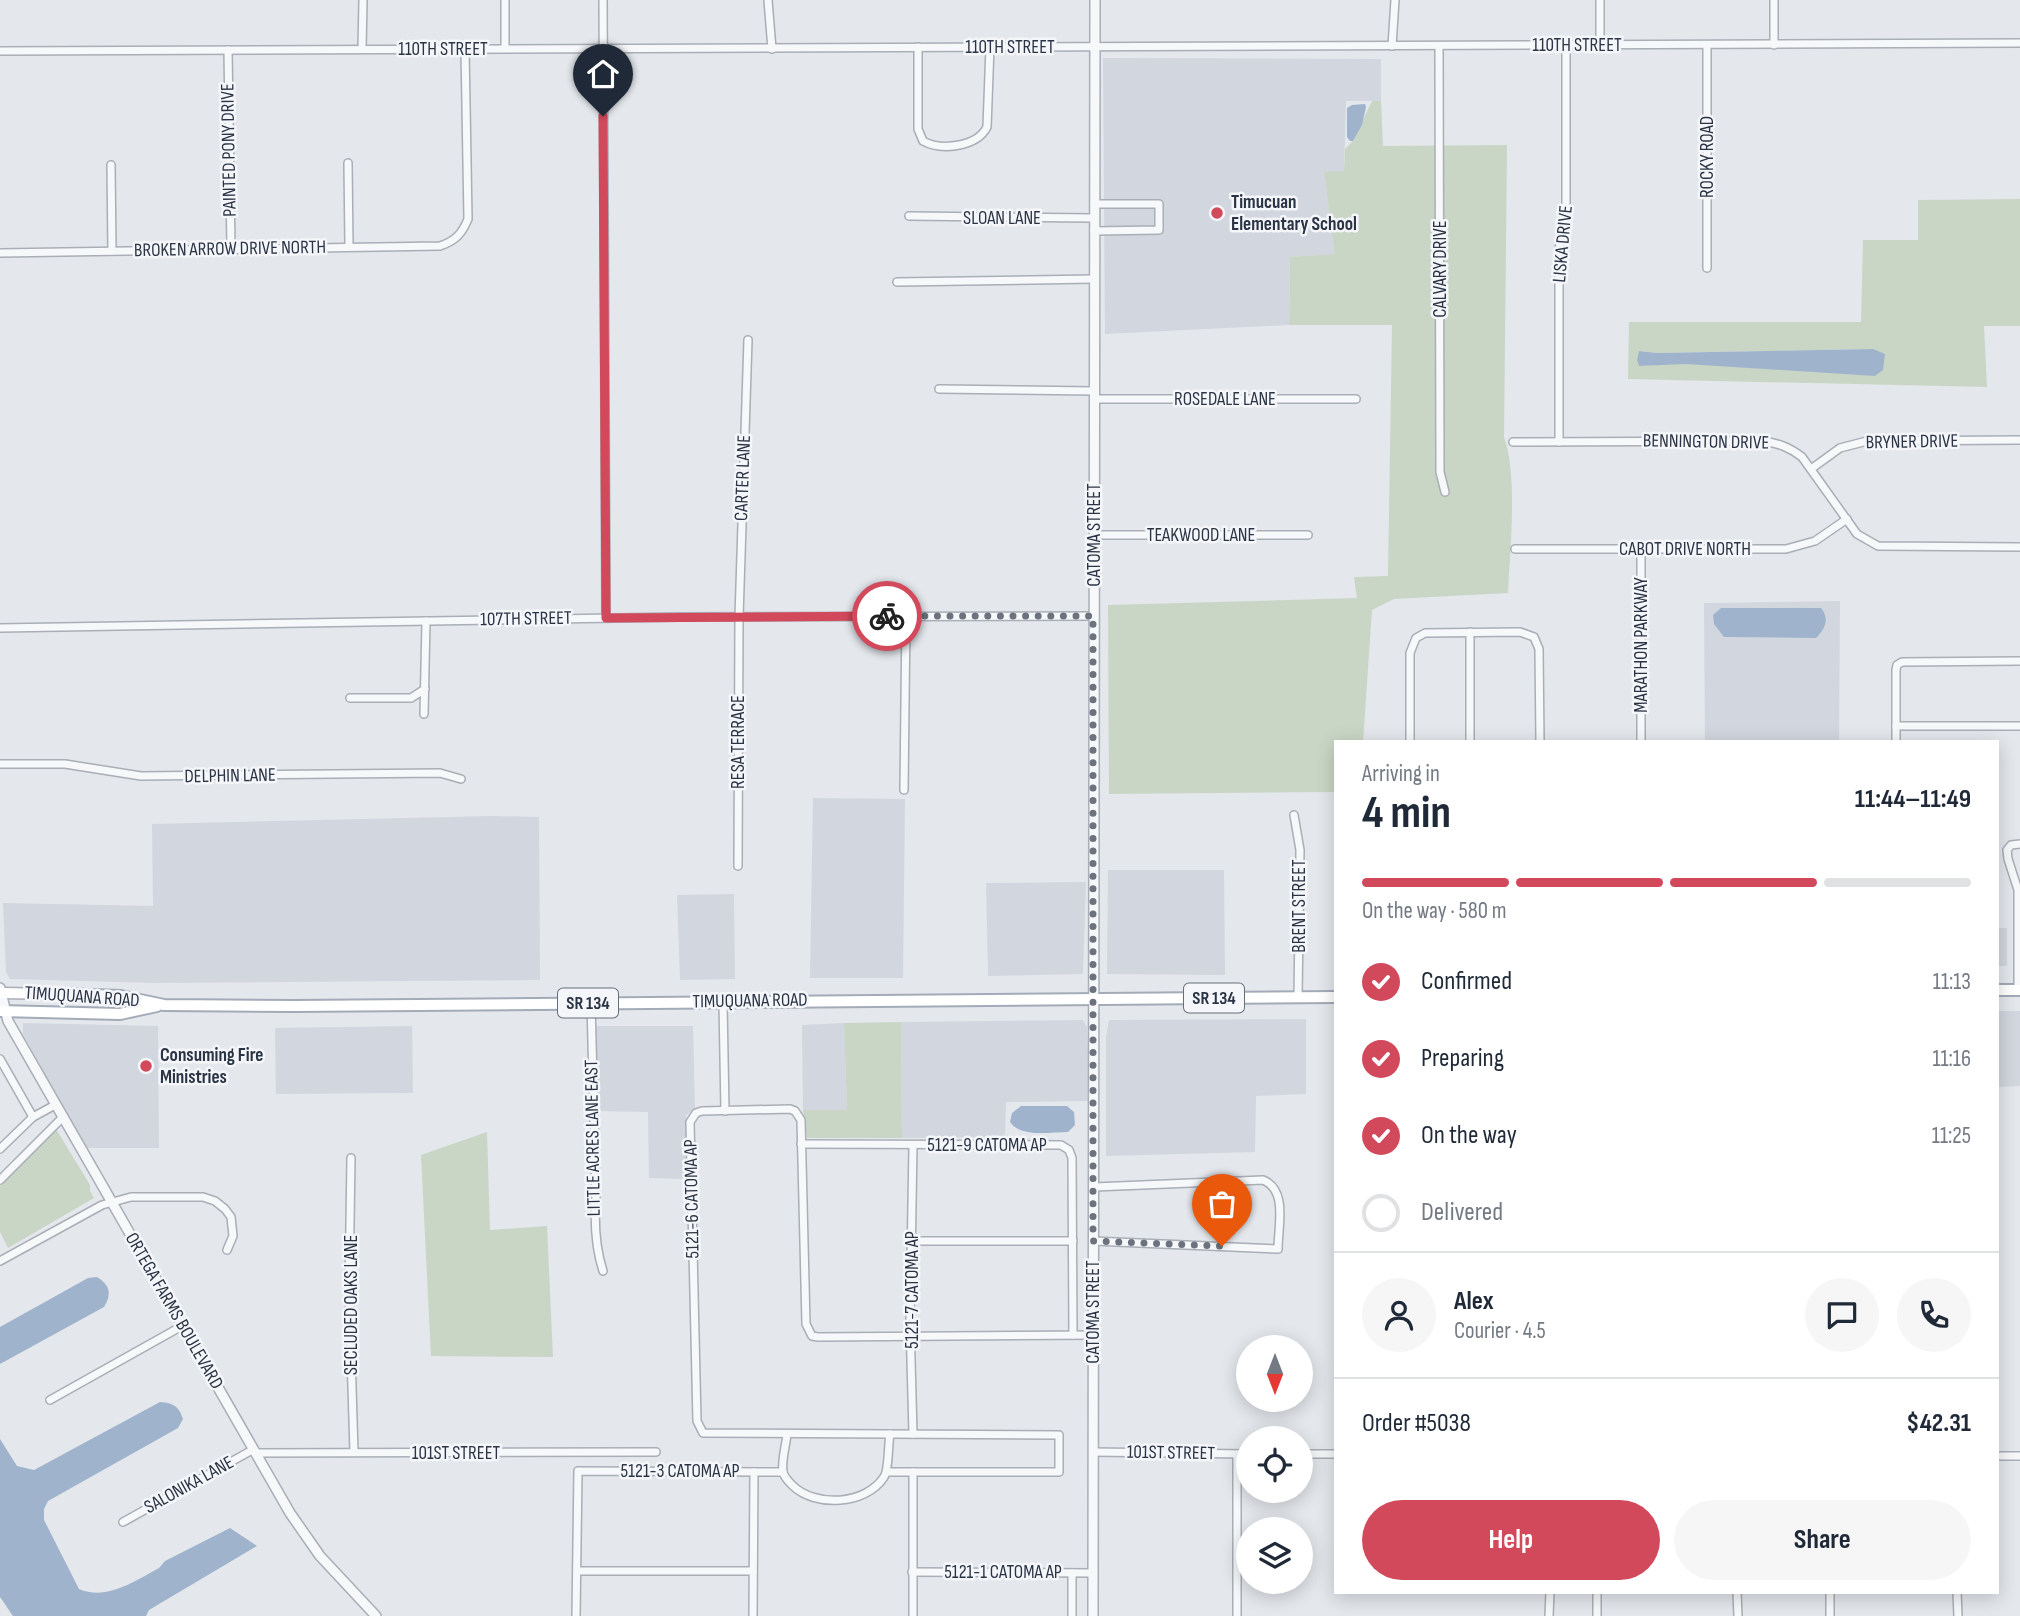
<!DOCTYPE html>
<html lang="en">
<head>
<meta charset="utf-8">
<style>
	:root { --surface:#fff; --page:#f6f6f7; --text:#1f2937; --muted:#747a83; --line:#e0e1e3; --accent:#d1495b }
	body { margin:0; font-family:"Sofia Sans Condensed",sans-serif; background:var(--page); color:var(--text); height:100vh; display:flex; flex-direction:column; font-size:26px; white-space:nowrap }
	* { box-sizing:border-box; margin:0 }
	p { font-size:23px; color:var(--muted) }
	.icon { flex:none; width:38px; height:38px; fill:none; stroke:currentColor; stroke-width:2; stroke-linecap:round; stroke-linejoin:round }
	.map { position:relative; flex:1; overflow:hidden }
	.details { position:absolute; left:1334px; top:740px; width:665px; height:854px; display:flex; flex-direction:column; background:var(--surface); border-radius:0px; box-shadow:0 4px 18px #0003 }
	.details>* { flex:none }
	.needle { width:46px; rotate:180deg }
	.buttons { position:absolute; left:1236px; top:1335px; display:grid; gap:14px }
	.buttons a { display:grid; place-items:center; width:77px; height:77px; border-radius:50%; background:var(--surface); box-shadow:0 4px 18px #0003; font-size:35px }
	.pin { position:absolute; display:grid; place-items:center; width:60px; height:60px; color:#fff; margin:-72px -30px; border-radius:50% 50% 50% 0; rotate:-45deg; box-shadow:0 0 7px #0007 }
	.pin .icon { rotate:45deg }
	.courier { position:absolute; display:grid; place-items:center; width:70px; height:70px; margin:-35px; border:5px solid #d1495b; border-radius:50%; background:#fff; color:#222; box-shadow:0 2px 9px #0007 }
	.overview em { font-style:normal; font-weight:700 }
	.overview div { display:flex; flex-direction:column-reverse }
	.overview { display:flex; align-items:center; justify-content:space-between; height:119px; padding:0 28px }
	h1 { font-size:46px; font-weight:700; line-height:52px }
	.bar { display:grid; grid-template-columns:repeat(4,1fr); gap:10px 7px; align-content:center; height:84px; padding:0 28px }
	.bar i { height:9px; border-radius:5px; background:var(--line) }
	.bar .on { background:var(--accent) }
	.bar p { grid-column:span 4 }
	.line { display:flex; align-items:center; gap:18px; padding:0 28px; border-top:2px solid var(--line) }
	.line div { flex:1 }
	.round { display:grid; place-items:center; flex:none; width:74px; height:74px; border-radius:37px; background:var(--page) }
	ol { padding:0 28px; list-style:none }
	li { display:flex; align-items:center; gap:21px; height:77px }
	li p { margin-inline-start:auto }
	li .icon { padding:7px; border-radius:50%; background:var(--accent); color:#fff; stroke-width:4 }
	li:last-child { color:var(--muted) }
	li i { width:38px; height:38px; border:4px solid var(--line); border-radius:50% }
	.cta { display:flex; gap:14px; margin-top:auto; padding:14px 28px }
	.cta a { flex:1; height:80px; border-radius:42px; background:var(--accent); color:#fff; font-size:28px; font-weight:700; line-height:80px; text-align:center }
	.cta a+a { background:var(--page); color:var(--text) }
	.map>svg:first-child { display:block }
</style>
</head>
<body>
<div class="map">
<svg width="2020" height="1616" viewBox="0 0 2020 1616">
	<rect width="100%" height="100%" fill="#e4e7ec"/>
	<g fill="#d2d6de">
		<polygon points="1103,58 1381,59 1381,101 1346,101 1344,171 1324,173 1336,254 1290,257 1289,325 1105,334"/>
		<polygon points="1840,601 1839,742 1705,742 1704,603"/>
		<polygon points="813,798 905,799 903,978 810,978"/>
		<polygon points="492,816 539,817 540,980 155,983 10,979 6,972 3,903 153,906 152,824"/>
		<polygon points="1108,870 1224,870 1225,975 1107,974"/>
		<polygon points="1086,882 1083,974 988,976 986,883"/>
		<polygon points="734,894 735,979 680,980 677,895"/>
		<rect x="1997" y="928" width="10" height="38"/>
		<polygon points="1997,1011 2020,1011 2020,1086 1997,1087"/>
		<polygon points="1306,1019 1306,1094 1256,1096 1255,1152 1106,1156 1106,1037 1109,1020"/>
		<polygon points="1083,1020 1087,1027 1090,1101 1006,1102 1005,1137 902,1138 901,1022"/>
		<polygon points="23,1023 158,1026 159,1148 86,1148 23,1034"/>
		<polygon points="844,1023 847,1110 803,1110 802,1025"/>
		<polygon points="412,1026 413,1093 276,1094 275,1028"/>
		<polygon points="595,1026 693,1026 695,1108 686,1115 687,1179 649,1178 648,1112 596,1111"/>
	</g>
	<g fill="#c9d6c5" fill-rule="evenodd">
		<path d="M1372,101H1381L1383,146L1507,145L1504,437C1518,475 1510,550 1508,593L1394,599L1372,610L1363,742H1335V792L1109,794L1108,605L1357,598L1354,577L1388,576L1392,325H1289L1290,257L1335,254L1324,172L1344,171L1345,149L1353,141Z"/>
		<path d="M2020,199V326H1984L1987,387L1628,379L1629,322H1861L1863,240H1918V200ZM1873,349L1639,366L1637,360L1639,351L1657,353Z"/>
		<polygon points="901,1022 902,1138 807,1138 803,1110 847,1110 844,1023"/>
		<polygon points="56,1129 90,1185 90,1191 94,1198 8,1248 0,1232 0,1186"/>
		<polygon points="487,1132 490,1230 547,1226 553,1357 431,1356 421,1155"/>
	</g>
	<g fill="#9fb4cc">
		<polygon points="1365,104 1366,107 1362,125 1353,141 1350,141 1347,137 1347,108 1352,105"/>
		<polygon points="1873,349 1885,354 1883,370 1875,376 1686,364 1639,366 1637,360 1639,351 1657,353"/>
		<path d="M1721,608H1821C1830,619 1825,629 1816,638L1724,637L1714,624L1713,615Z"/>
		<path d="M1021,1106H1067L1074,1112L1075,1125L1068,1132C1051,1132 1021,1138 1010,1122L1012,1113Z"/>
		<path d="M97,1277C110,1285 112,1294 104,1307L0,1364V1327L88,1278Z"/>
		<path d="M160,1402C173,1403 179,1406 183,1419L178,1428L48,1501L44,1509V1520L79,1589C106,1601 135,1581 159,1568L165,1561L230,1528L257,1546L149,1610L146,1616H13L0,1597V1439L17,1466L34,1470Z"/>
	</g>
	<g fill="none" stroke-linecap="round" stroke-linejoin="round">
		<defs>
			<g id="minor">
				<polyline points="603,0 606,618"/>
				<polyline points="768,0 772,49"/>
				<polyline points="1600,0 1600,45"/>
				<polyline points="1774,0 1774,45"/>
				<polyline points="1707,45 1707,268"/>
				<polyline points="1392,46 1395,0"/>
				<polyline points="1439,46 1440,472 1445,492"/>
				<path d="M918,47V129L923,141C941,151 977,147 987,127L990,47"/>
				<polyline points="505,48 505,0"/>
				<polyline points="362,49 363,0"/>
				<polyline points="228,50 231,250"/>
				<polyline points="0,51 2020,43"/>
				<polyline points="348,163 349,247"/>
				<polyline points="111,165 112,251"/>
				<polyline points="1094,204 1159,204 1159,230 1094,231"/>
				<polyline points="909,216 1094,218"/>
				<path d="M0,253L440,246C455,241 462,234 468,219L465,49"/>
				<polyline points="897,282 1094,279"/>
				<polyline points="939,389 1094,391"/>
				<polyline points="1094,399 1356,399"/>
				<path d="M1513,442L1762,441C1778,443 1789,447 1802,457L1857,534L1878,546L2020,547"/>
				<polyline points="1559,442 1559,258 1560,238 1566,210 1566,46"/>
				<polyline points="1811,469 1840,448 1867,441 2020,440"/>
				<polyline points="1094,535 1308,535"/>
				<polyline points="1515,549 1786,549 1815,541 1847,519"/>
				<polyline points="0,628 677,617 1093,616"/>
				<polyline points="350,698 411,698 425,689"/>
				<polyline points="424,714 426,621"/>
				<polyline points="1896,726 2020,726"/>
				<polyline points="1410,742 1410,653 1416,638 1425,633 1520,632 1534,637 1539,649 1540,742"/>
				<polyline points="1470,742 1470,632"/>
				<polyline points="1641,742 1641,548"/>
				<polyline points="1896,742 1896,670 1897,665 1902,662 2020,661"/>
				<polyline points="0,764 65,764 141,776 440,773 461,779"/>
				<polyline points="904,790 906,616"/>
				<polyline points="1294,815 1300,850 1298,998"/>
				<polyline points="738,866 739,617 748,340"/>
				<polyline points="2018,990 2018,890 2008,859 2007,850 2011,845 2020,844"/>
				<polyline points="723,1002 725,1111"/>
				<path d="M591,1003L596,1196C594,1223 595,1246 603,1271"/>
				<polyline points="0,1059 33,1117 55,1105"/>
				<polyline points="801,1144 1061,1145 1069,1150 1072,1158 1073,1335"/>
				<polyline points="913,1145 910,1322 913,1434"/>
				<polyline points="0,1149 33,1117"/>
				<polyline points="351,1158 349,1289 354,1452"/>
				<polyline points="0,1180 62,1118"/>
				<polyline points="912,1241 1073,1241"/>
				<path d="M1093,1241L1278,1249C1278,1226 1288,1190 1263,1180L1094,1187"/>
				<polyline points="0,1261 102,1205 131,1197 203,1197 215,1201 225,1209 231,1217 233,1236 227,1250"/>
				<polyline points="50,1400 182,1326"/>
				<path d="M787,1434C786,1445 781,1462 783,1472C784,1477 789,1482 792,1485C815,1508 866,1505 884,1477C889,1470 888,1444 890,1434"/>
				<polyline points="1093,1452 1248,1454"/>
				<polyline points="256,1453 656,1452"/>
				<polyline points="1237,1454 1237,1616"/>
				<polyline points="1300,1454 1335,1454"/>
				<polyline points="1997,1456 2020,1456"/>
				<polyline points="887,1472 1059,1472 1059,1435 703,1433 697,1421 690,1122 696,1113 702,1111 790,1109 795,1111 801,1120 806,1324 812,1336 818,1337 1093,1335"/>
				<polyline points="123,1522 254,1449"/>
				<polyline points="577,1571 753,1571"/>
				<polyline points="912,1572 1093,1573"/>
				<polyline points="1597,1592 1597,1616"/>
				<polyline points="1737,1592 1738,1616"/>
				<polyline points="1830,1592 1830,1616"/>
				<polyline points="1957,1592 1958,1616"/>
				<polyline points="576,1616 578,1471 783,1472"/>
				<polyline points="753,1616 754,1472"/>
				<polyline points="913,1616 913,1472"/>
				<polyline points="1072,1616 1072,1573"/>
				<polyline points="1549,1616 1550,1592"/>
			</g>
			<g id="tertiary">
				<polyline points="0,988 8,1021 290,1513 320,1556 376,1616"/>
				<polyline points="1093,1616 1095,0"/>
			</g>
			<polyline id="secondary" points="1,993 59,994"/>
			<g id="primary">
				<polyline points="1997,990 2020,990"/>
				<polyline points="0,993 1,993"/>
				<polyline points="59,994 121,996 164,1005 294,1006 1335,997"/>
				<polyline points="0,1011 120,1014 157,1006"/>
			</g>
		</defs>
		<use href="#minor" stroke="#a9aeb7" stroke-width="10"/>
		<use href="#tertiary" stroke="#a9aeb7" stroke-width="12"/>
		<use href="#secondary" stroke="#a9aeb7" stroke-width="13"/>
		<use href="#primary" stroke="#a3abb8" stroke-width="14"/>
		<use href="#minor" stroke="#f7f8fa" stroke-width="7"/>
		<use href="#tertiary" stroke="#f7f8fa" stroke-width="9"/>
		<use href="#secondary" stroke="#fff" stroke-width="10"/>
		<use href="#primary" stroke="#fff" stroke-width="10"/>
	</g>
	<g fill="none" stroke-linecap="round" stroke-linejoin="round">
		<polyline stroke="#6c737f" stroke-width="7" stroke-dasharray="0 12.6" points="887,616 1093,616 1093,1241 1222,1246"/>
		<polyline stroke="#d1495b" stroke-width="9" points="603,116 606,618 887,616"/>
	</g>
	<g fill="#d1495b" stroke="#f4f6f9" stroke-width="2.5">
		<circle cx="1217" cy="213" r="7"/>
		<circle cx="146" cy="1066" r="7"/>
	</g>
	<g text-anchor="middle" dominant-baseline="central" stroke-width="5" stroke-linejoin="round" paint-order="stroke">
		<g fill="#f4f6f9" stroke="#676e7b" stroke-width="2">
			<rect x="1184" y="983.5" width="60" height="29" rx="5"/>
			<rect x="558" y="988.5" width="60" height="29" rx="5"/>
		</g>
		<g font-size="18" font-weight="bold" fill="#2b3445">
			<text x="1214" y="998">SR 134</text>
			<text x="588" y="1003">SR 134</text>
		</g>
		<g font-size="19" fill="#2b3445" stroke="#f4f6f9">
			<text x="1577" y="45">110TH STREET</text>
			<text x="1010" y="47">110TH STREET</text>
			<text x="443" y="49">110TH STREET</text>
			<text transform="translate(229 150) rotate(-91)">PAINTED PONY DRIVE</text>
			<text transform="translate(1707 157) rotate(-90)">ROCKY ROAD</text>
			<text x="1002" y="218">SLOAN LANE</text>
			<text transform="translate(1563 244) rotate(-85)">LISKA DRIVE</text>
			<text transform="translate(230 249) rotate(-1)">BROKEN ARROW DRIVE NORTH</text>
			<text transform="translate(1440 269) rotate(-90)">CALVARY DRIVE</text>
			<text x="1225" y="399">ROSEDALE LANE</text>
			<text transform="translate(1706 442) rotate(1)">BENNINGTON DRIVE</text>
			<text transform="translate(1912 442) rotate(-1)">BRYNER DRIVE</text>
			<text transform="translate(743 478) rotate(-88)">CARTER LANE</text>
			<text transform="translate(1094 535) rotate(-90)">CATOMA STREET</text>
			<text x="1201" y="535">TEAKWOOD LANE</text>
			<text x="1685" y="549">CABOT DRIVE NORTH</text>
			<text transform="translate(526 619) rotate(-1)">107TH STREET</text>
			<text transform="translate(1641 645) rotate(-90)">MARATHON PARKWAY</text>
			<text transform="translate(738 742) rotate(-90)">RESA TERRACE</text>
			<text transform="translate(230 776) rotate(-1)">DELPHIN LANE</text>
			<text transform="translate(1299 906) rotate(-90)">BRENT STREET</text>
			<text transform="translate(82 997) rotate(4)">TIMUQUANA ROAD</text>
			<text transform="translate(750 1001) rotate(-1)">TIMUQUANA ROAD</text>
			<text transform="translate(593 1138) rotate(-91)">LITTLE ACRES LANE EAST</text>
			<text x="987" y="1145">5121-9 CATOMA AP</text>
			<text transform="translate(692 1199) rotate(-91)">5121-6 CATOMA AP</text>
			<text transform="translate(912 1290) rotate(-90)">5121-7 CATOMA AP</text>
			<text transform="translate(351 1305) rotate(-90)">SECLUDED OAKS LANE</text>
			<text transform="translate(174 1311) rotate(60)">ORTEGA FARMS BOULEVARD</text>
			<text transform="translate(1093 1312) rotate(-90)">CATOMA STREET</text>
			<text x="456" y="1453">101ST STREET</text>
			<text transform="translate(1171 1453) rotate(1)">101ST STREET</text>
			<text x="680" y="1471">5121-3 CATOMA AP</text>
			<text transform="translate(189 1485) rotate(-29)">SALONIKA LANE</text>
			<text x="1003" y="1572">5121-1 CATOMA AP</text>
		</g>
		<g font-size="19" font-weight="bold" fill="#2b3445" stroke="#f4f6f9" text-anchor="start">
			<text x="1231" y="202">Timucuan<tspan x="1231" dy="22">Elementary School</tspan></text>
			<text x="160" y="1055">Consuming Fire<tspan x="160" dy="22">Ministries</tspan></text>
		</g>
	</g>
</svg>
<div class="buttons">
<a><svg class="needle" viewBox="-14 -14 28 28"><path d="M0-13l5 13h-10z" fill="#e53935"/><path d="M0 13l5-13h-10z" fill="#747a83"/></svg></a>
<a><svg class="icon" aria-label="locate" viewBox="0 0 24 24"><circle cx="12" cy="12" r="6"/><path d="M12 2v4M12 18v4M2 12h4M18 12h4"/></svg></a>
<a><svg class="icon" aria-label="layers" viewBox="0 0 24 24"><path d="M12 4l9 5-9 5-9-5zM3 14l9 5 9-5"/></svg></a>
</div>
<div class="pin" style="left:1222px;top:1246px;background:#ea580c"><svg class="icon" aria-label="bag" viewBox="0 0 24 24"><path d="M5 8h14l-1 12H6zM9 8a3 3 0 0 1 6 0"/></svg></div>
<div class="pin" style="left:603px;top:116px;background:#1f2937"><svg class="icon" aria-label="home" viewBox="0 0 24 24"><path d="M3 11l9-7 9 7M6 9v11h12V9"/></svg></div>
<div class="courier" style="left:887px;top:616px"><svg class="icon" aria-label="bike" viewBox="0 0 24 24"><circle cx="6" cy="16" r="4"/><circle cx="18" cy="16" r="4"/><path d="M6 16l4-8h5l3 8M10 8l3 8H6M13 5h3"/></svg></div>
<section class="details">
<div class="overview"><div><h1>4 min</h1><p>Arriving in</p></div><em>11:44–11:49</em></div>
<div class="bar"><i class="on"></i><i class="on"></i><i class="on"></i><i></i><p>On the way · 580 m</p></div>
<ol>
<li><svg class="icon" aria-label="check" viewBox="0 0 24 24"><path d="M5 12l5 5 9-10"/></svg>Confirmed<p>11:13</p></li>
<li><svg class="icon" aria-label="check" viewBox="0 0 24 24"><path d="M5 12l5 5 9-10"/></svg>Preparing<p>11:16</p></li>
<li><svg class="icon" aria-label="check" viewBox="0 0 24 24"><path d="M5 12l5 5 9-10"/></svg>On the way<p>11:25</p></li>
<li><i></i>Delivered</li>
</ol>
<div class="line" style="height:126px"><a class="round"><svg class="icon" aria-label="person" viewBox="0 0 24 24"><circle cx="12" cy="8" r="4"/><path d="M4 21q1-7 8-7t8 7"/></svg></a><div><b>Alex</b><p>Courier · 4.5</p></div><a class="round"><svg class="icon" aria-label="chat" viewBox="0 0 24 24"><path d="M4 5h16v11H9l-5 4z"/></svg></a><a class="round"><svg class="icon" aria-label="phone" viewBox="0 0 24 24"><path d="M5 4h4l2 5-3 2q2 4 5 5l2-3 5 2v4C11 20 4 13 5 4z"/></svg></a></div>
<div class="line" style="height:91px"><div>Order #5038</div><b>$42.31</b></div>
<div class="cta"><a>Help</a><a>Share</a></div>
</section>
</div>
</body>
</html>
